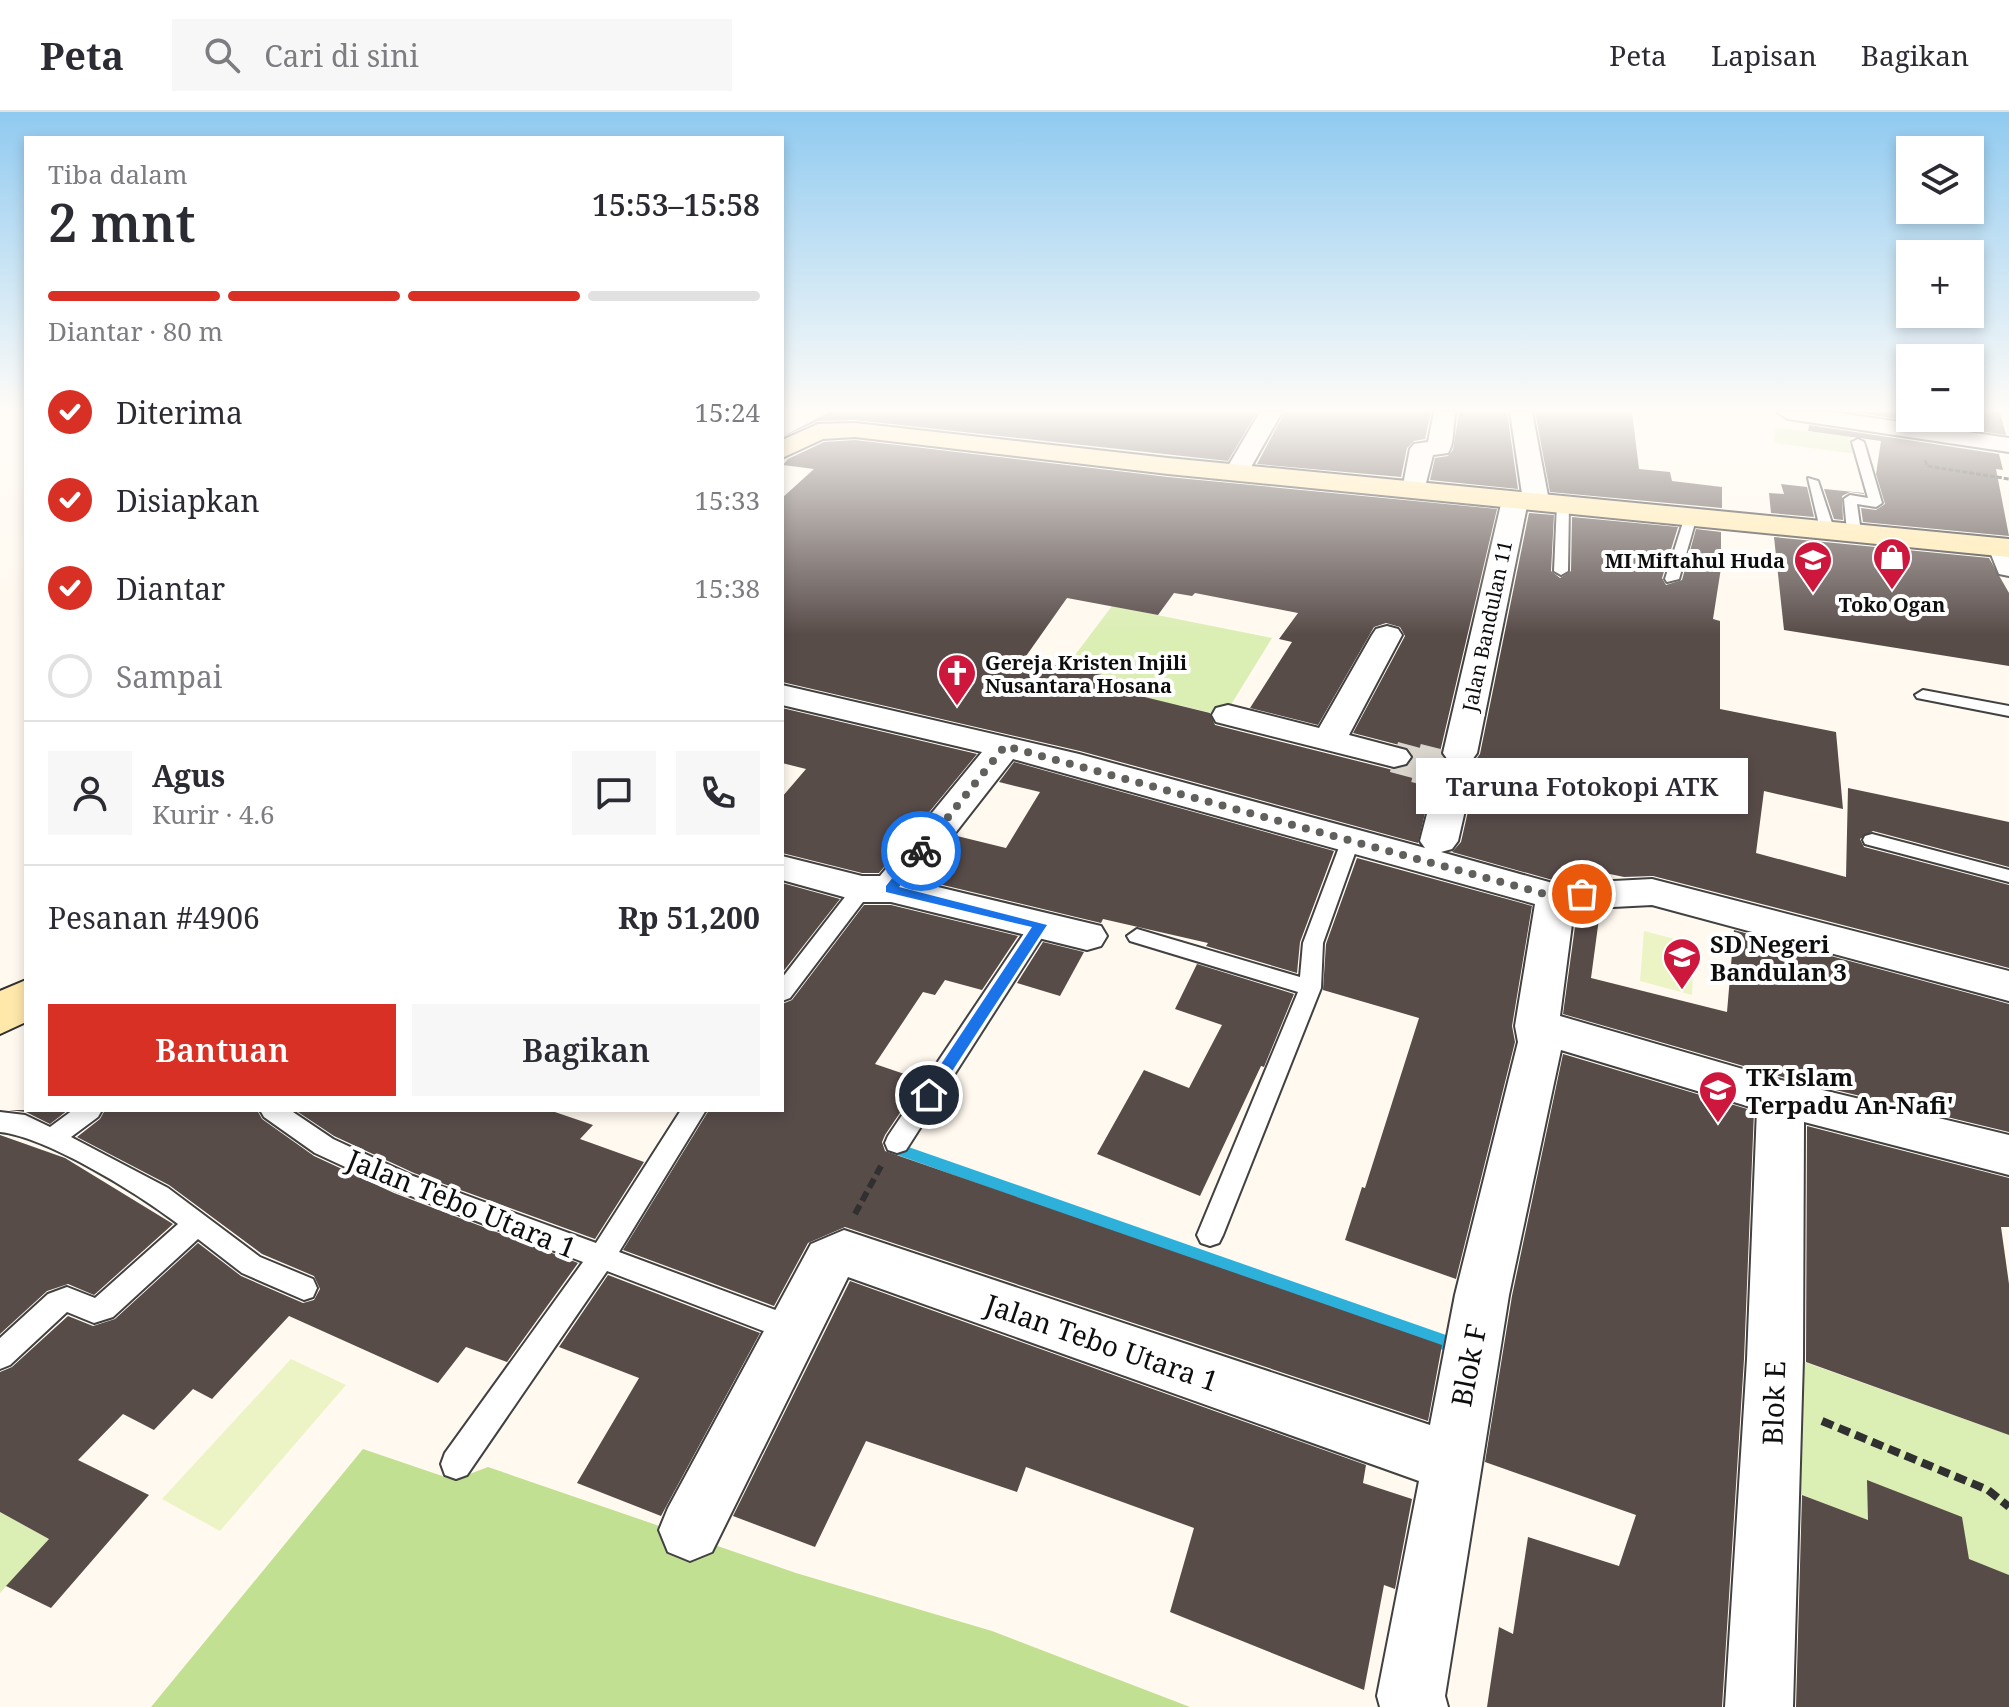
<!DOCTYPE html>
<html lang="id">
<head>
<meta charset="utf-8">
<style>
	:root { --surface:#fff; --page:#f7f7f7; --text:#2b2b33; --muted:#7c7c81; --line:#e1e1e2; --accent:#d93025 }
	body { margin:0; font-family:"Noto Serif",serif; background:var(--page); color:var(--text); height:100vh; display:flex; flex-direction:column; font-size:30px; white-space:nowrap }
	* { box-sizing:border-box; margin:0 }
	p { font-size:26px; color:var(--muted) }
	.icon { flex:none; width:44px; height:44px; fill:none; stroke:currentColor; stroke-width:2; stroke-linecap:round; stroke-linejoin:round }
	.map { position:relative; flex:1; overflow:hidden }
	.side { position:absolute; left:24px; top:24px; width:760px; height:976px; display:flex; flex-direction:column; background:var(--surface); border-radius:0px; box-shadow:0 4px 12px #0003 }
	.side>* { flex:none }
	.fabs { position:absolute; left:1896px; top:24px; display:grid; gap:16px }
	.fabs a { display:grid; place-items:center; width:88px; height:88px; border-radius:0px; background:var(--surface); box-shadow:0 4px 12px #0003; font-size:40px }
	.pin { position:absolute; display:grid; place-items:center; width:68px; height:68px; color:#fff; margin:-34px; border:4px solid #fff; border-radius:50%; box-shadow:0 2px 8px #0007 }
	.courier { position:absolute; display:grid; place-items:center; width:80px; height:80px; margin:-40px; border:6px solid #1a73e8; border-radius:50%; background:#fff; color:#222; box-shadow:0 2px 10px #0007 }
	.bubble { position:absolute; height:56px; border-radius:0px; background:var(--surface); box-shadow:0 4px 12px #0003; font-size:26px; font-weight:600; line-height:56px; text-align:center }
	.overview em { font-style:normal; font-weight:600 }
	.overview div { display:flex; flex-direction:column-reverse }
	.overview { display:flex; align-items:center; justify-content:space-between; height:136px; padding:0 24px }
	h1 { font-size:52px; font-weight:600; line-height:60px }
	.bar { display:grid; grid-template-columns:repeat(4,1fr); gap:12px 8px; align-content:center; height:96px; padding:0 24px }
	.bar i { height:10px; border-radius:6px; background:var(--line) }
	.bar .current { background:var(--accent) }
	.bar p { grid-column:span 4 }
	.line { display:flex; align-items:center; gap:20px; padding:0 24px; border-top:2px solid var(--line) }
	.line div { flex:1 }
	.round { display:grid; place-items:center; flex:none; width:84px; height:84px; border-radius:0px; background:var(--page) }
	ol { padding:0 24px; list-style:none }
	li { display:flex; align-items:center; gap:24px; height:88px }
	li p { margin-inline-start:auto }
	li .icon { padding:8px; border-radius:50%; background:var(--accent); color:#fff; stroke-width:4 }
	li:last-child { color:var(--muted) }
	li i { width:44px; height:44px; border:4px solid var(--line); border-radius:50% }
	.button { display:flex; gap:16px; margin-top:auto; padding:16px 24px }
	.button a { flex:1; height:92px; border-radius:0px; background:var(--accent); color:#fff; font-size:32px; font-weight:600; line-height:92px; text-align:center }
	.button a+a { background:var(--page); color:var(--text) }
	header { display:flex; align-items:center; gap:48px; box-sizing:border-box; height:112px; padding:0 40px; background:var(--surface); border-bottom:2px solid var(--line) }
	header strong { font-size:38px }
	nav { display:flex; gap:44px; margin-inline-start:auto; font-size:28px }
	.search { width:560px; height:72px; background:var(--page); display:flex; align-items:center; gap:20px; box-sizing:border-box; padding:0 28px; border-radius:0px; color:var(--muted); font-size:30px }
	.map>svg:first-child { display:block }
</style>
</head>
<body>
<header>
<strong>Peta</strong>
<div class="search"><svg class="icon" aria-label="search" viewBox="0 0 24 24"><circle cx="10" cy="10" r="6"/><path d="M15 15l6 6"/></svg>Cari di sini</div>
<nav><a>Peta</a><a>Lapisan</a><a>Bagikan</a></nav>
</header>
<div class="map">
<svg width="2009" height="1595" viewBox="0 0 2009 1595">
	<rect width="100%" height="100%" fill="#fff9ef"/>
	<g fill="#dbeeb4">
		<polygon points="1775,315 1851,325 1857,342 1774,331"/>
		<polygon points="1112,494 1272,526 1224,604 1179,593 1172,604 1116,591 1130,569 1066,555"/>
		<polygon points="1793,1246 2009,1323 2009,1463 1792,1379"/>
		<polygon points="0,1400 49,1427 0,1481"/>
	</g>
	<polygon fill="#c2e091" points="363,1337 454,1368 488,1355 796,1461 992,1519 1190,1595 151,1595"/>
	<g fill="#ecf4c6">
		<polygon points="1644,819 1694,832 1692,883 1640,869"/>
		<polygon points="291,1247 346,1273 220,1419 162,1387"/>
	</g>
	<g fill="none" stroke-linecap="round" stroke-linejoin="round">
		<polygon fill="#2db1db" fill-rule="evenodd" points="897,1031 1446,1223 1452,1226 1454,1231 1452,1236 1446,1239 892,1041 890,1037 892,1033"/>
	</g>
	<g fill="#584c49" fill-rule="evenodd">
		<polygon points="829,300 1257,300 1228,349 855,308 818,309 782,325"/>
		<polygon points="1285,300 1431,300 1425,327 1414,329 1407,336 1401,365 1257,352"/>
		<polygon points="1459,300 1507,300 1518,377 1430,368 1435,346 1448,344 1453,338"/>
		<polygon points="1535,300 1632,300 1639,357 1670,360 1672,369 1722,375 1722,396 1550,380"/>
		<polygon points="1852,300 1887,300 1906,302 1907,306 1970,306 1970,300 2000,300 2006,323"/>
		<polygon points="1809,313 1999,342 2003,358 1996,357 2009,424 1863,410 1861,396 1876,398 1885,392 1876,362 1881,329 1808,319"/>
		<path d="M855,328L1168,365L1497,397L1440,640L1448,651L1434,662L1418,731L1080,639L782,570V386L814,357L783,353L788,347L824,330ZM1174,481L1192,484L1195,481L1298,501L1279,527L1292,530L1250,596L1318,613L1374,515L1386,511L1400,515L1405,524L1353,621L1407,635L1414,645L1408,654L1393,658L1215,613L1210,601L1120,579L1124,573L1118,572L1121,567L1024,547L1067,486L1158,503Z"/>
		<polygon points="1781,372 1807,375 1814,405 1771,401 1769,381 1784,382"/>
		<polygon points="1824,377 1864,381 1864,382 1850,380 1842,384 1843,408 1834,407"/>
		<polygon points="1529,401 1554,403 1551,459 1560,466 1571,459 1572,405 1678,415 1662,466 1666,473 1682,468 1696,417 1721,420 1721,456 1713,507 1720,509 1720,597 1836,620 1843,697 1764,679 1756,741 1846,765 1848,676 2009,710 2009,755 1873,719 1860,727 1864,735 2009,773 2009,856 1653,764 1624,765 1605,761 1604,766 1556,769 1452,740 1461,730 1476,664 1466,653 1474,650 1480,642"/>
		<polygon points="1774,425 1989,446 2009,481 2009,554 1784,518"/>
		<polygon points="782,596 977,642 879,761 862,761 782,741 782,685 806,657 782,651"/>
		<polygon points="1014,650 1334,739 1300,830 1297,861 1206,834 1208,831 1103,807 1101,811 922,768 957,724 1006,736 1040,680 999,670"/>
		<polygon points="1357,746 1532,794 1512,914 1515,930 1456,1167 1345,1128 1362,1075 1365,1076 1419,906 1323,878 1326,832"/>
		<polygon points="782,771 840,787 782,861"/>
		<polygon points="864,793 891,793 1018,824 982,878 945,868 935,883 923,880 875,952 922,968 885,1023 882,1030 885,1039 1442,1233 1428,1309 845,1115 808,1131 774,1194 623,1138 709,998 782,998 782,892 792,888"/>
		<polygon points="1600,799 1591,866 1727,900 1734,818 2009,892 2009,1020 1782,965 1563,902 1577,800"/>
		<polygon points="1043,830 1084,840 1060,884 1017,871"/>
		<polygon points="1197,852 1294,882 1264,955 1261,954 1200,1084 1097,1042 1144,958 1189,976 1222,913 1175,897"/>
		<polygon points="1563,942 1754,999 1744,1247 1722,1595 1487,1595 1499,1515 1513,1522 1528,1425 1619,1454 1636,1403 1485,1350 1512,1184"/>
		<polygon points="9,998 68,998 50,1012 26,1000"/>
		<polygon points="105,998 257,998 262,1007 314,1044 394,1081 578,1151 507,1250 466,1235 438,1271 289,1204 212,1287 193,1277 154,1318 123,1302 78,1348 149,1383 51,1496 6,1474 49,1427 0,1400 0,1260 12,1255 68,1204 93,1214 115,1207 198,1131 241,1164 303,1191 314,1188 320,1177 314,1164 262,1142 169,1073 77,1025 100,1007"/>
		<polygon points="295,998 549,998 593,1013 580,1027 644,1050 595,1127 414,1061 334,1024"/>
		<polygon points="1807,1014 2009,1066 2009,1115 2001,1115 2009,1172 2009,1323 1806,1250"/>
		<polygon points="0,1023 65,1046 173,1112 94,1183 68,1172 47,1179 0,1222"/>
		<polygon points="608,1163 760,1221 661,1404 577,1371 639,1266 559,1235"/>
		<polygon points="850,1169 1366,1353 1363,1371 1412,1387 1395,1477 1384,1473 1364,1578 1170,1500 1194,1416 1026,1355 1017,1380 866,1329 815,1435 733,1404"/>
		<polygon points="1867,1368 1962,1405 1969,1447 2009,1463 2009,1595 1796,1595 1802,1383 1868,1408"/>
	</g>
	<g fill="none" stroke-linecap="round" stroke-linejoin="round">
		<polyline stroke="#dbd6cd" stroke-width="31" stroke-dasharray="31 15" stroke-linecap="butt" points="1394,645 1424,653"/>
		<polyline stroke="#dbd6cd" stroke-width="39" stroke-dasharray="39 19" stroke-linecap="butt" points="1416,651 1456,661"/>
		<defs>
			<g id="lane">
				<polygon points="1858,327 1864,330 1882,391 1876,395 1857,392 1861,420 1854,424 1847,420 1844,387 1850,383 1868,386 1852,330"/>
				<polygon points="1808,366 1818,369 1834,417 1832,420 1820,417"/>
				<polygon points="1563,388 1569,392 1568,459 1561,463 1554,459 1557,392"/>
				<polygon points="1691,400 1697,404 1679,467 1667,470 1665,467 1685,404"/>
				<polygon points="1923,578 2009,594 2009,604 1917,586 1915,583"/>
				<polygon points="1872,722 2009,758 2009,770 1865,732 1863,728 1865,724"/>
				<polygon points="1350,724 1359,730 1323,831 1321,876 1223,1123 1219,1131 1210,1134 1201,1131 1197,1123 1298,880 1130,829 1127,824 1137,817 1300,865 1303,831 1341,730"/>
				<polygon points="862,771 872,777 869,782 790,886 782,889 782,866 855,772"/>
				<polygon points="1040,806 1050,813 906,1038 897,1041 888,1038 885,1031 888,1024 1033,808"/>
				<path d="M73,998H102L98,1005L71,1025L168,1076L260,1145L313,1167L317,1176L313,1185L304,1188L242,1161L198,1127L113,1205L94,1211L67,1200L10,1253L0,1257V1226L48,1182L67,1175L95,1186L178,1112C139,1082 47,1025 0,1020V1000L25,1003L50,1015Z"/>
				<polygon points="260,998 290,998 333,1027 413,1064 596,1131 681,998 706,998 619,1140 805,1209 809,1218 805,1227 795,1231 607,1159 467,1363 456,1367 445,1363 441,1352 445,1341 583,1150 395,1078 315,1041 264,1005"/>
			</g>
			<g id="street">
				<polygon points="1260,300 1282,300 1245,366 1227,366 1224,361"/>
				<path d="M1434,300H1456C1452,313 1455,331 1448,341L1433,343L1423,383H1405L1402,378L1410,337L1414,332L1428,330Z"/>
				<polygon points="1510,300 1532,300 1549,389 1536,397 1527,394 1477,641 1472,648 1460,651 1448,648 1443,641 1502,388 1506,383 1522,382"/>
				<polygon points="1777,300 1832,300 2009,326 2009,340 1788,307"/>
				<polygon points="2001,427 2009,429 2009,464 1999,462 1988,435 1991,429"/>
				<polygon points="1387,514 1398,517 1402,523 1349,623 1406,638 1411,645 1406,652 1394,655 1216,610 1212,603 1216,596 1228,593 1319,616 1372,523 1376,517"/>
				<polygon points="782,573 1079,642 1425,736 1420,729 1437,663 1443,656 1455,652 1467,656 1473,663 1458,729 1452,737 1441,740 1556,772 1652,767 2009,859 2009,889 1652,793 1574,797 1560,904 1781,968 2009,1023 2009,1063 1804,1010 1803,1247 1793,1595 1725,1595 1747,1247 1757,997 1561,938 1509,1183 1445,1584 1448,1595 1380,1595 1377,1584 1419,1369 848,1165 712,1440 690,1449 668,1440 659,1418 668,1396 811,1132 844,1118 1430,1313 1455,1183 1518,930 1515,914 1535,792 1013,647 917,770 1101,814 1107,824 1101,834 1087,838 891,790 862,790 782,768 782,744 862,764 880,764 982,640 782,593"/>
			</g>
			<g id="secondary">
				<polygon points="855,311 1168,346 2009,427 2009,445 1168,362 855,325 823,327 782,346 782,328 818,312"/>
				<polygon points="26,868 26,910 0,922 0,879"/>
			</g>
		</defs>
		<use href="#lane" stroke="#414141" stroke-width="4"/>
		<use href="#street" stroke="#414141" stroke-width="4"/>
		<use href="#secondary" stroke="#303030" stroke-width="4"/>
		<polyline stroke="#303030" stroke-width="3" stroke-dasharray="5 2" stroke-linecap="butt" points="1925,348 1927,354 2009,367"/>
		<polyline stroke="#303030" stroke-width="6" stroke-dasharray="10 5" stroke-linecap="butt" points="855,1102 881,1054"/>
		<polyline stroke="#303030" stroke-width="8" stroke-dasharray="12 6" stroke-linecap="butt" points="1822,1309 1988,1378 2009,1395"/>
		<use href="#lane" fill="#fff" fill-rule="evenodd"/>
		<use href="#street" fill="#fff" fill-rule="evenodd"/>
		<use href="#secondary" fill="#ffe8aa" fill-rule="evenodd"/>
	</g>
	<linearGradient id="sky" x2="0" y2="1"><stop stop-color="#90caf0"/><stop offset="0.57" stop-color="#fffcf8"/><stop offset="1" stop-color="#fffcf8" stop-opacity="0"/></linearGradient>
	<rect width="2009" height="523" fill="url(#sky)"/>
	<polygon fill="#1a73e8" points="916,736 927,739 899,775 1047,813 934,987 924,987 924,978 1032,815 886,780 886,774"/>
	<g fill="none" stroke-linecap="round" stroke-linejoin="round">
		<polyline stroke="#62605d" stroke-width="8" stroke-dasharray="0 14.4" points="921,739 1005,634 1556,785 1582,782"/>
	</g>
	<defs>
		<symbol id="shop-pin" viewBox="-11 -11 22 30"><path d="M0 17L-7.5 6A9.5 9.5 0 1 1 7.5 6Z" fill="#cd173d" stroke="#fff"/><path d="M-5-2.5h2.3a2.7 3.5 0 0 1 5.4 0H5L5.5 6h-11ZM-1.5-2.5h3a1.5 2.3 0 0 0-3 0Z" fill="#fff"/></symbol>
		<symbol id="school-pin" viewBox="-11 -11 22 30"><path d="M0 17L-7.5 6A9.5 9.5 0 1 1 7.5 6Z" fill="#cd173d" stroke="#fff"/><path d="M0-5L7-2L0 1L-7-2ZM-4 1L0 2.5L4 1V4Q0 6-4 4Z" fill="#fff"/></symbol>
		<symbol id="church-pin" viewBox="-11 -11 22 30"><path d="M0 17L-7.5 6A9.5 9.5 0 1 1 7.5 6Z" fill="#cd173d" stroke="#fff"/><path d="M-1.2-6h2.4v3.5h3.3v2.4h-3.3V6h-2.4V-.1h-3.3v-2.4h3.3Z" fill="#fff"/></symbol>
	</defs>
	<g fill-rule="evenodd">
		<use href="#shop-pin" x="1870" y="423" width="44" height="60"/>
		<use href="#school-pin" x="1791" y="426" width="44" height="60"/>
		<use href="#church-pin" x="935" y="539" width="44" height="60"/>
		<use href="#school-pin" x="1660" y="823" width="44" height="60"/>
		<use href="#school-pin" x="1696" y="956" width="44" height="60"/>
	</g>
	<g text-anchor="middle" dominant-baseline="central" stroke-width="8" stroke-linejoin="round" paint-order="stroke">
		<g font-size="20" font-weight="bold" fill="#0e0e0e" stroke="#fff" text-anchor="end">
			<text x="1785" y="448">MI Miftahul Huda</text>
			<text x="1892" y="492" text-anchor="middle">Toko Ogan</text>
			<text x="985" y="550" text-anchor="start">Gereja Kristen Injili<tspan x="985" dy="23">Nusantara Hosana</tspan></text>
		</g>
		<g font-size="20" fill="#0e0e0e" stroke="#fff">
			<text transform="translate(1487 514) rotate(-78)">Jalan Bandulan 11</text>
		</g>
		<g font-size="24" font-weight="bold" fill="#0e0e0e" stroke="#fff" text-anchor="start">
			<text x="1710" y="831">SD Negeri<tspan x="1710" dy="28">Bandulan 3</tspan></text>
			<text x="1746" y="964">TK Islam<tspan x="1746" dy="28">Terpadu An-Nafi'</tspan></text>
		</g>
		<g font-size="28" fill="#0e0e0e" stroke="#fff">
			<text transform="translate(462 1091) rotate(22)">Jalan Tebo Utara 1</text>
			<text transform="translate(1102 1230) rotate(19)">Jalan Tebo Utara 1</text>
			<text transform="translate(1468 1253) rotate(-79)">Blok F</text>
			<text transform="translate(1773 1291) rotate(-88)">Blok E</text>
		</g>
	</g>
</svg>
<div class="fabs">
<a><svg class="icon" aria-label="layers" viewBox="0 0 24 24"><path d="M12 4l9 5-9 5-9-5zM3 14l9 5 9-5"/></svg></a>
<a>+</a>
<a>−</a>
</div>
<div class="pin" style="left:1582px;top:782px;background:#ea580c"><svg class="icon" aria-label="bag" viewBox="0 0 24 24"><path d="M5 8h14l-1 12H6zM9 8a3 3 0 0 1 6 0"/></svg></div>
<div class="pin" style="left:929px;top:983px;background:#1f2937"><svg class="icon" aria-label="home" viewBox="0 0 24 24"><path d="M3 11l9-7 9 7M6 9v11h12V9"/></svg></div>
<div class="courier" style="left:921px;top:739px"><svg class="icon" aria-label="bike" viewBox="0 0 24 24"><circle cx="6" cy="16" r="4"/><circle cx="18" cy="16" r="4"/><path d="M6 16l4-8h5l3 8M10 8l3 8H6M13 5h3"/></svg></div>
<div class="bubble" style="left:1416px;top:646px;width:332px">Taruna Fotokopi ATK</div>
<section class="side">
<div class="overview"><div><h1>2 mnt</h1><p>Tiba dalam</p></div><em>15:53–15:58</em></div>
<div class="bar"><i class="current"></i><i class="current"></i><i class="current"></i><i></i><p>Diantar · 80 m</p></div>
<ol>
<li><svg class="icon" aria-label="check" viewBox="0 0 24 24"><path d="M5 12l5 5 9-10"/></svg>Diterima<p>15:24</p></li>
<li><svg class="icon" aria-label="check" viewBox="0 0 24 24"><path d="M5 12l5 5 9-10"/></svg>Disiapkan<p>15:33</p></li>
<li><svg class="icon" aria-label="check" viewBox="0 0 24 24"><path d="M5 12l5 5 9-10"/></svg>Diantar<p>15:38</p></li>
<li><i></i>Sampai</li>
</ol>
<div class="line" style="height:144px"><a class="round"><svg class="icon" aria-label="person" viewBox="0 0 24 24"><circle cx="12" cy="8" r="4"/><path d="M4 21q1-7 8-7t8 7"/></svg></a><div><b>Agus</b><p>Kurir · 4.6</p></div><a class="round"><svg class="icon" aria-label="chat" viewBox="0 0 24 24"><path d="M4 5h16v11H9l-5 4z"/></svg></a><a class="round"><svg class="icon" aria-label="phone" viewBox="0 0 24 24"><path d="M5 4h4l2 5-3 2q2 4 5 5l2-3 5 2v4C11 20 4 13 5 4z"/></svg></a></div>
<div class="line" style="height:104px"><div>Pesanan #4906</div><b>Rp 51,200</b></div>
<div class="button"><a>Bantuan</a><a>Bagikan</a></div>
</section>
</div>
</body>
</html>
